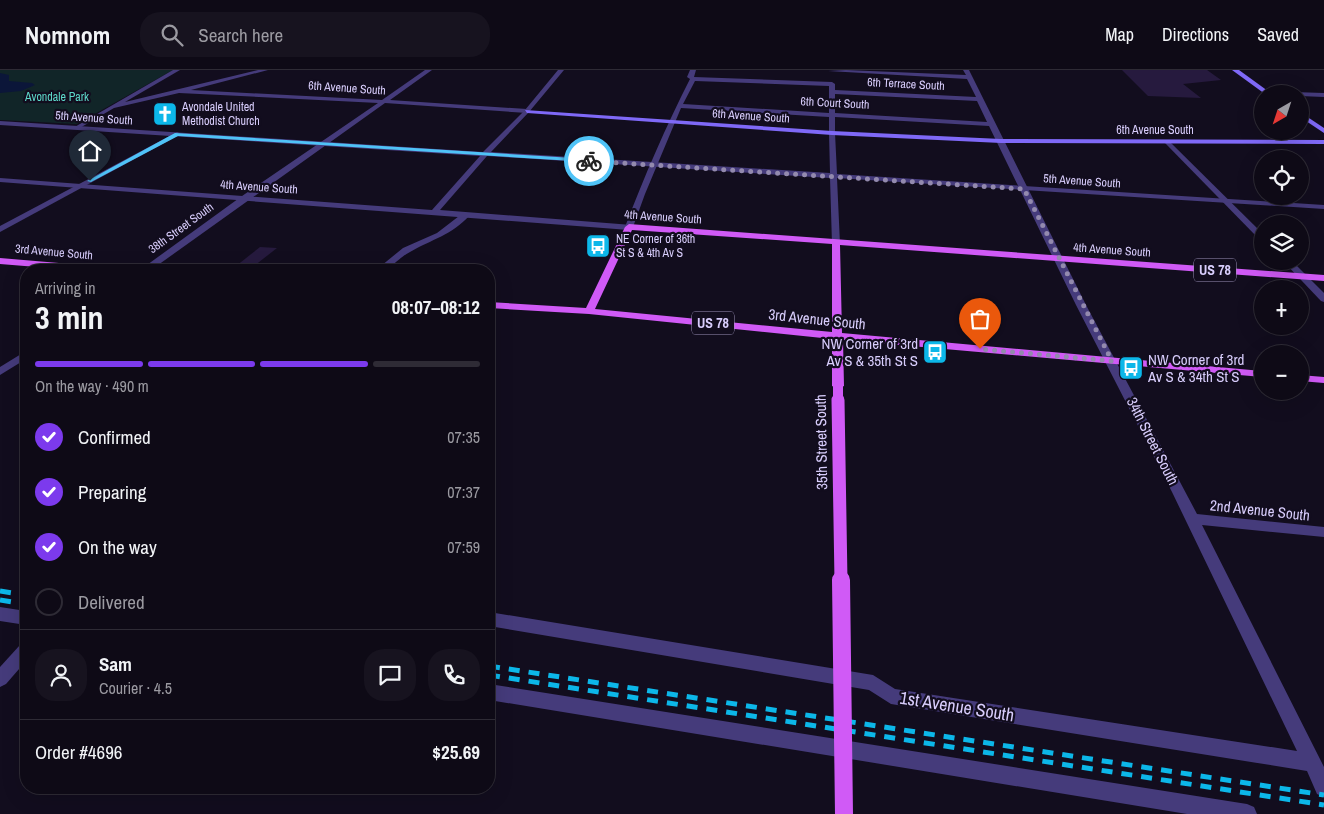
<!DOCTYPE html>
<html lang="en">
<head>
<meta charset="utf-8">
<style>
	:root { --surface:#0e0a16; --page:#17131f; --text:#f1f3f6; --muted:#9b9aa1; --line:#2e2b35; --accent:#7c3aed }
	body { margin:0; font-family:"Archivo Narrow",sans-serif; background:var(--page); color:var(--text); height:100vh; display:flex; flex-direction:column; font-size:19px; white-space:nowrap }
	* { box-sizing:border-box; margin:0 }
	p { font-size:16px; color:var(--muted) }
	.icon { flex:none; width:28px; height:28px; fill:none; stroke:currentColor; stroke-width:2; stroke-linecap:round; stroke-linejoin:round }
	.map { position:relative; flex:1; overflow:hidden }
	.details { position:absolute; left:20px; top:194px; width:475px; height:530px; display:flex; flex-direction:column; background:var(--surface); border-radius:20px; box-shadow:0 5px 20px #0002,0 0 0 1px var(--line) }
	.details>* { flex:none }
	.needle { width:32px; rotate:219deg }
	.tools { position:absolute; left:1254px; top:15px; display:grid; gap:10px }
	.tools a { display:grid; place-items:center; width:55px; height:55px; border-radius:50%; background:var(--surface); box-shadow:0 5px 20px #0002,0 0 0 1px var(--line); font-size:25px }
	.pin { position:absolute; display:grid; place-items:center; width:42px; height:42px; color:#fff; margin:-51px -21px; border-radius:50% 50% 50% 0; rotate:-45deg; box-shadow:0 0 5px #0007 }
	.pin .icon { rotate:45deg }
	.courier { position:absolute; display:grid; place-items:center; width:50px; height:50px; margin:-25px; border:4px solid #4fc3f7; border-radius:50%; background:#fff; color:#222; box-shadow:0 1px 6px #0007 }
	.summary em { font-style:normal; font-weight:800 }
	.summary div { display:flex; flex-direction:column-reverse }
	.summary { display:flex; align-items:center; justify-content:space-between; height:85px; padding:0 15px }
	h1 { font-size:32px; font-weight:800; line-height:38px }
	.bar { display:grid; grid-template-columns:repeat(4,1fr); gap:8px 5px; align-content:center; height:60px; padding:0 15px }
	.bar i { height:6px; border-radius:4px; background:var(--line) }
	.bar .active { background:var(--accent) }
	.bar p { grid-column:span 4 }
	.line { display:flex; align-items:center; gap:12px; padding:0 15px; border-top:1px solid var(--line) }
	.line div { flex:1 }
	.round { display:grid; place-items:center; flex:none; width:52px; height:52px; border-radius:20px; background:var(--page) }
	ol { padding:0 15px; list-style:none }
	li { display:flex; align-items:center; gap:15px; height:55px }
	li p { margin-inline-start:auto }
	li .icon { padding:5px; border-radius:50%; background:var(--accent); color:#fff; stroke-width:4 }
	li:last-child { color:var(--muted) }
	li i { width:28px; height:28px; border:2px solid var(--line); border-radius:50% }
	header { display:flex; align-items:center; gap:30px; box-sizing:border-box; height:70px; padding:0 25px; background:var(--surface); border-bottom:1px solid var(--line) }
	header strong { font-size:24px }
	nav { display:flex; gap:28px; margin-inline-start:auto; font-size:18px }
	.search { width:350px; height:45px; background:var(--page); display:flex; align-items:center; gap:12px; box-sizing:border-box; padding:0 18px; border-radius:20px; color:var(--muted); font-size:19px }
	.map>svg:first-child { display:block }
</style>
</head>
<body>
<header>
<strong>Nomnom</strong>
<div class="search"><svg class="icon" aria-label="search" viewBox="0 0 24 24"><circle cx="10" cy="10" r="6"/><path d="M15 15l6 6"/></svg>Search here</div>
<nav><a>Map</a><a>Directions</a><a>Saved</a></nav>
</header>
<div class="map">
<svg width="1324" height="744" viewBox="0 0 1324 744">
	<rect width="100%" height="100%" fill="#120d1e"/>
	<polygon fill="#112528" points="0,0 173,0 77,54 0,50"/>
	<polygon fill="#0b1639" points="0,3 9,5 9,11 32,13 35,15 21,21 0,23"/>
	<g fill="#261a3e">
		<polygon points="1122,0 1207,0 1221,10 1183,14 1201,28 1148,26"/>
		<polygon points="260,177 277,178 249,200 231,200"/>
	</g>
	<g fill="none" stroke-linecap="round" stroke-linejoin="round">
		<g fill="#453b7b" fill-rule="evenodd">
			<polygon points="173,0 180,0 125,32 258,0 268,0 191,20 382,30 425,0 432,0 390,30 527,39 530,41 527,43 385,33 151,200 140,200 242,126 378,33 179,23 114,38 78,59 73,58"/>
			<path d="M690,0H696L694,7L832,12L835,14V20L976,27L967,9L828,1L846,0L966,5L963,0H969L1086,235L1197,444L1324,457V467L1202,455L1324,697V727L1317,724L1307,701L891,634L869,620L489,556V542L873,605L895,619L1297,681L1172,422L1076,235L989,56L835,47V63L832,65L829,63V47L681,38L645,124L633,157L626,159L625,157C644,107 666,56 690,9L687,7ZM695,11L829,16V43L683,34ZM835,24L977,31L987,52L835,43Z"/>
			<polygon points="177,62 179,63 179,65 0,162 0,156"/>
			<polygon points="1165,71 1169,71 1262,163 1262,169 1259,169 1165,73"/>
			<path d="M463,143L470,145C451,166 432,169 410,182C396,189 393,200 376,200L403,178L437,163Z"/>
			<polygon points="1283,191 1292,191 1324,223 1324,232 1321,231"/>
			<polygon points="26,281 26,289 0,305 0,297"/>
			<polygon points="26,573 26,591 6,614 0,617 0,597 20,575"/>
		</g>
		<g fill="#453b7b" fill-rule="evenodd">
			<polygon points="558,0 564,0 529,42 491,82 830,103 829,63 832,61 835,63 837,104 1324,135 1324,139 837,108 840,174 836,177 832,174 830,108 487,86 440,140 632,155 632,159 629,160 0,112 0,108 432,140 480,86 0,55 0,51 483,82 525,40"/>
			<polygon points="1265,21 1324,23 1324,27 1300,26 1300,24 1267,24"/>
			<polygon points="0,537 26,541 26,555 0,551"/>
			<polygon points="489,614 1247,734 1254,737 1257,744 1187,744 489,630"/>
		</g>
		<g fill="#7f69f7" fill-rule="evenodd">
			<polygon points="1232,0 1239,0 1272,24 1265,24"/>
			<polygon points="525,40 832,61 1001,69 1324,70 1324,74 1001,73 832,65 527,43"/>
			<polygon points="1300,42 1324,58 1324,63 1300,47"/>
		</g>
		<g fill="#d05af6" fill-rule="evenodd">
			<path d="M629,154L1324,205V211L840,175L842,263L1262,301V307L843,270L844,316L838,319L832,316V269L589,244L489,238V232L586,238L625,157ZM632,160L832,174V262L595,239Z"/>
			<polygon points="0,188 106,197 111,200 74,200 0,194"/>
			<polygon points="1300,305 1324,307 1324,313 1300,311"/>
		</g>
		<g stroke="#0cb7e9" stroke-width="5" stroke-dasharray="11 9" stroke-linecap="butt">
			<polyline points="0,521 26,525"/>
			<polyline points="0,530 26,534"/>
			<polyline points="489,596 1324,725"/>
			<polyline points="489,605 1324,735"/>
		</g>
		<polyline stroke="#d05af6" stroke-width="10" points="838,316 838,331"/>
		<polyline stroke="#d05af6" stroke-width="13" points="838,330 841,511"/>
		<polyline stroke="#d05af6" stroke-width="18" points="841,510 844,744"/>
	</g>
	<polygon fill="#4fc3f7" points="175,63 589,89 591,91 589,92 178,66 91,112 87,111"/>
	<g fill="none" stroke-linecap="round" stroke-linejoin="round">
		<polyline stroke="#938aae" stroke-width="5" stroke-dasharray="0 9" points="589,91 1024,119 1112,291 980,279"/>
	</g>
	<defs>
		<symbol id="church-square" viewBox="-11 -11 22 22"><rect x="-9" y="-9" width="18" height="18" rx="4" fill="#0cb7e9" stroke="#120d1e"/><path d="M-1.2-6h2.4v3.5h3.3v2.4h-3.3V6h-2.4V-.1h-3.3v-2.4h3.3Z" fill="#fff"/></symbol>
		<symbol id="bus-square" viewBox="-11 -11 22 22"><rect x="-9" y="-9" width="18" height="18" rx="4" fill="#0cb7e9" stroke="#120d1e"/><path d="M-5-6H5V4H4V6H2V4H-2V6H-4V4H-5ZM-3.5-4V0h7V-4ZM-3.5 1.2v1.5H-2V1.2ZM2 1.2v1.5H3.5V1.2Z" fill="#fff"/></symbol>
	</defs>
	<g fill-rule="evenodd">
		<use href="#church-square" x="151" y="30" width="28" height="28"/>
		<use href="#bus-square" x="584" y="162" width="28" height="28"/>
		<use href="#bus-square" x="921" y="268" width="28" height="28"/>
		<use href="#bus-square" x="1117" y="284" width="28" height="28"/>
	</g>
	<g text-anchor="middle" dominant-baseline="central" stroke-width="4.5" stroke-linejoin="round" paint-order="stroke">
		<g font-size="12" fill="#d8cdfc" stroke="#120d1e">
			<text transform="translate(906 14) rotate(3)">6th Terrace South</text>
			<text transform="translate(347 18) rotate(4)">6th Avenue South</text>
			<text transform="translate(835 33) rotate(3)">6th Court South</text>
			<text transform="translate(751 46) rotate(4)">6th Avenue South</text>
			<text transform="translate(94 48) rotate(4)">5th Avenue South</text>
			<text x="1155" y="60">6th Avenue South</text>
			<text transform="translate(1082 111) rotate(4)">5th Avenue South</text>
			<text transform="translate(259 117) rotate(4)">4th Avenue South</text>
			<text transform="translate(663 147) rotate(4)">4th Avenue South</text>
			<text transform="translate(181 158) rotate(-36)">38th Street South</text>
			<text transform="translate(1112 180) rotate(4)">4th Avenue South</text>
			<text transform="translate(54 182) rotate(5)">3rd Avenue South</text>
		</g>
		<g font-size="12" fill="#5dd8c9" stroke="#120d1e">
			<text x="57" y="27">Avondale Park</text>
		</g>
		<g font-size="12" fill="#d8cdfc" stroke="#120d1e" text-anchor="start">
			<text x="182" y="37">Avondale United<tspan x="182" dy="14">Methodist Church</tspan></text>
			<text x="616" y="169">NE Corner of 36th<tspan x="616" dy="14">St S &amp; 4th Av S</tspan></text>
		</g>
		<g fill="#120d1e" stroke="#9d93b9" stroke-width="1">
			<rect x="1194" y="188.5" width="42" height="23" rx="4"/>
			<rect x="692" y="241.5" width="42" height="23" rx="4"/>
		</g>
		<g font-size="14" font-weight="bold" fill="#d8cdfc">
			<text x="1215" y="200">US 78</text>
			<text x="713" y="253">US 78</text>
		</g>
		<g font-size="15" fill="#d8cdfc" stroke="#120d1e">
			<text transform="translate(817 249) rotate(6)">3rd Avenue South</text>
			<text transform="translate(1153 371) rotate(63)">34th Street South</text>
			<text transform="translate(821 372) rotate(-91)">35th Street South</text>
			<text transform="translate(1260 440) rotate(6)">2nd Avenue South</text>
		</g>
		<g font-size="15" fill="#d8cdfc" stroke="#120d1e" text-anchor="end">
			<text x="918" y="273">NW Corner of 3rd<tspan x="918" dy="17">Av S &amp; 35th St S</tspan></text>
			<text x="1148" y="289" text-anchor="start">NW Corner of 3rd<tspan x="1148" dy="17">Av S &amp; 34th St S</tspan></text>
		</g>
		<g font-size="18" fill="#d8cdfc" stroke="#120d1e">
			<text transform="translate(957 636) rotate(9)">1st Avenue South</text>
		</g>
	</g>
</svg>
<div class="tools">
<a><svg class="needle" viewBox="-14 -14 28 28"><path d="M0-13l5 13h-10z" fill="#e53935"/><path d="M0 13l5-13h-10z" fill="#9b9aa1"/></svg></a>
<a><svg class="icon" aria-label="locate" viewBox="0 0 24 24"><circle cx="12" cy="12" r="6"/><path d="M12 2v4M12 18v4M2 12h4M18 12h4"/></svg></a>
<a><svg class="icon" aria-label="layers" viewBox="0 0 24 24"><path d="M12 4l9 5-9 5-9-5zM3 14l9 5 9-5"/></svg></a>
<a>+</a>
<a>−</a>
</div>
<div class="pin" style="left:980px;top:279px;background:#ea580c"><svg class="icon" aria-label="bag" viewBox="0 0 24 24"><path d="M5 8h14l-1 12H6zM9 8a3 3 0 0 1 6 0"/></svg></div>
<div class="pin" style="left:90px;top:111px;background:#1f2937"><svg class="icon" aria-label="home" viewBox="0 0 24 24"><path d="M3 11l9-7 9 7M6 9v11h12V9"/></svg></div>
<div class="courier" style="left:589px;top:91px"><svg class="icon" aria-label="bike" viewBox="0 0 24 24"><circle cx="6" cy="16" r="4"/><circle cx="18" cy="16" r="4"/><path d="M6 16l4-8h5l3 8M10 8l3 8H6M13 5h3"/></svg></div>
<section class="details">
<div class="summary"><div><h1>3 min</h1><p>Arriving in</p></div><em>08:07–08:12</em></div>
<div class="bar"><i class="active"></i><i class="active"></i><i class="active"></i><i></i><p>On the way · 490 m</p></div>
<ol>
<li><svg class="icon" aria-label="check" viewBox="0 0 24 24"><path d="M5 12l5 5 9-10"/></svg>Confirmed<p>07:35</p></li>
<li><svg class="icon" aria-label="check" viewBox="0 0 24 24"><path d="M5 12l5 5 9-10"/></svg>Preparing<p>07:37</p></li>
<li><svg class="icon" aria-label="check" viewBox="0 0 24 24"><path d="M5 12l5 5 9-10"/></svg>On the way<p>07:59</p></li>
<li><i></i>Delivered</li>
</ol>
<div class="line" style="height:90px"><a class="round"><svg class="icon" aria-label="person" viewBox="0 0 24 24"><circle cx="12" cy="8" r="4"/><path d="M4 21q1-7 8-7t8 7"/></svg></a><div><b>Sam</b><p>Courier · 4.5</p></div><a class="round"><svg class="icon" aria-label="chat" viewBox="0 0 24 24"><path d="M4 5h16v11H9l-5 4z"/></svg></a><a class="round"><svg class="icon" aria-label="phone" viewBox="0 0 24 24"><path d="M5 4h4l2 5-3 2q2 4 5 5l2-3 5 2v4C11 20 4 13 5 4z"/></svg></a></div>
<div class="line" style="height:65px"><div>Order #4696</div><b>$25.69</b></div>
</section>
</div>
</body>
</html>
